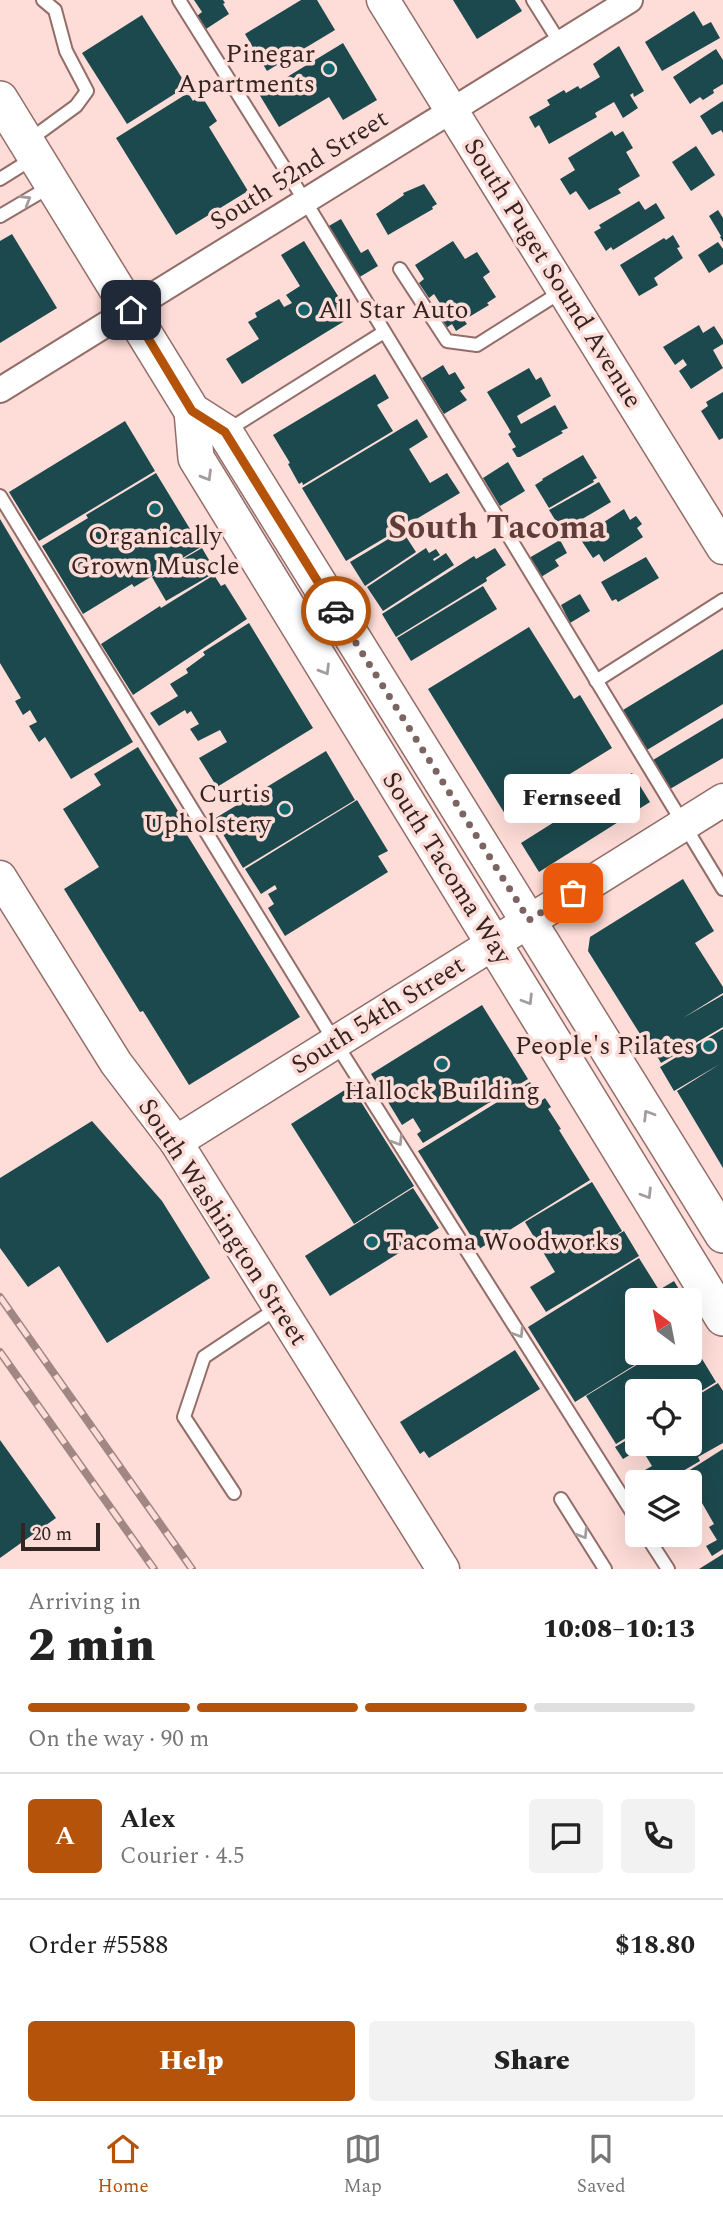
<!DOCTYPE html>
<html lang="en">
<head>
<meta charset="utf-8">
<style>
	:root { --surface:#fff; --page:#f2f2f2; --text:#222; --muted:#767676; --line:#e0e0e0; --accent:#b45309 }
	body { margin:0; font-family:Spectral,serif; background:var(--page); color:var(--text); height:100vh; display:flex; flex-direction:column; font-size:26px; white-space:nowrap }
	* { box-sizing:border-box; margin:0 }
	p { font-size:23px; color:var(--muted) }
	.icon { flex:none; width:38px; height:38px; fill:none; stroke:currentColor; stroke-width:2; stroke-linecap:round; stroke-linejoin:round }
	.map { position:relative; height:1569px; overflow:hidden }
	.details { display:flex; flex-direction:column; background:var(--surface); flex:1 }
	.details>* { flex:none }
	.needle { width:46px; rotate:328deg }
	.tools { position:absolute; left:625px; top:1288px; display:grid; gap:14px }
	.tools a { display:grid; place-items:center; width:77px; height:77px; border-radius:7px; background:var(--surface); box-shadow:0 7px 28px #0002; font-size:35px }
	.scale { position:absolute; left:21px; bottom:18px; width:79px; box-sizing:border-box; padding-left:7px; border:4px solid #342422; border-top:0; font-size:19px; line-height:24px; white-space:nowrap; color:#342422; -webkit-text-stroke:5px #fedcd7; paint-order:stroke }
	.pin { position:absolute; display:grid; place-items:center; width:60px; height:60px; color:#fff; margin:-30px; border-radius:14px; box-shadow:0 4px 10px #0006 }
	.courier { position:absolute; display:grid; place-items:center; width:70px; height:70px; margin:-35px; border:5px solid #b45309; border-radius:50%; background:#fff; color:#222; box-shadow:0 2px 9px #0007 }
	.bubble { position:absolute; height:49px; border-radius:7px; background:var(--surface); box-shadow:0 7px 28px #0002; font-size:23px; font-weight:800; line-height:49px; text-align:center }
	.head em { font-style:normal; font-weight:800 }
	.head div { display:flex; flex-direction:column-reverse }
	.head { display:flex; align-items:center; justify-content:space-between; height:119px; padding:0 28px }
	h1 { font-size:46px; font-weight:800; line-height:52px }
	.bar { display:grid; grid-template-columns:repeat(4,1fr); gap:10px 7px; align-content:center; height:84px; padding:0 28px }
	.bar i { height:9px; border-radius:5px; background:var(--line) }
	.bar .selected { background:var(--accent) }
	.bar p { grid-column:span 4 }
	.line { display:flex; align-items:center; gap:18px; padding:0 28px; border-top:2px solid var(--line) }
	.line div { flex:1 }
	.round { display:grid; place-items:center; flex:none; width:74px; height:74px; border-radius:7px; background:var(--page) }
	.action { display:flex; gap:14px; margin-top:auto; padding:14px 28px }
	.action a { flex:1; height:80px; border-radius:7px; background:var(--accent); color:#fff; font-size:28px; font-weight:800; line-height:80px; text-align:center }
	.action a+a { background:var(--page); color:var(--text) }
	.tab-bar { display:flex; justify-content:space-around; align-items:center; height:98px; border-top:2px solid var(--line); background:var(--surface); font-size:19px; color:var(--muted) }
	.tab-bar a { display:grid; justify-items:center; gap:4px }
	.tab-bar .selected { color:var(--accent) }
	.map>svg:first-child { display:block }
</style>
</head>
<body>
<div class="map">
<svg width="723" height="1569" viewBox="0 0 723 1569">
	<rect width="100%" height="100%" fill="#fedcd7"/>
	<g fill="#1c494d">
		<polygon points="194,0 223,0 225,3 223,4 229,14 206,29 197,16 202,12"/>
		<polygon points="301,0 317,0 335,30 267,71 245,34"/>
		<polygon points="453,0 515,0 522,11 477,39"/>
		<polygon points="694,11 703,26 711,22 720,38 662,71 645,42"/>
		<polygon points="142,15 187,86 127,124 82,53"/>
		<polygon points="343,43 377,100 343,120 329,97 279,127 259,94"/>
		<polygon points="619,46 644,91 634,97 633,93 630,95 638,108 623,118 614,102 595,113 597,117 549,144 539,125 535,128 529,117 550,105 547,100 564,90 566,93 578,86 580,89 600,77 593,64"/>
		<polygon points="716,49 723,60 723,84 713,90 714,93 703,100 700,97 690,104 673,77"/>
		<polygon points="188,93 193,101 201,95 217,121 209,127 248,191 176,235 116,138"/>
		<polygon points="723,101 723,133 721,130 712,135 700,116"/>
		<polygon points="612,131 615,136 623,131 633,148 626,152 640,176 618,189 621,193 589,210 576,191 570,195 560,179 575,170 568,158"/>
		<polygon points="696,146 715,175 691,191 672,162"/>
		<polygon points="424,184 437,204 432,207 433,209 388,235 376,214 404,195 403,193"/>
		<polygon points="639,201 645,210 656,203 665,218 613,250 611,247 606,251 594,232 601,228 599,225"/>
		<polygon points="718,210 723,218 723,242 720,237 721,236 709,216"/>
		<polygon points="341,219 361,253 368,249 378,266 358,278 327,227"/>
		<polygon points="12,234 57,308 0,343 0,241"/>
		<polygon points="673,235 680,247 677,248 683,258 654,278 658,285 639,296 620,265 664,238 666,240"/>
		<polygon points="304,241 351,317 242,384 226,359 259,339 248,322 257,317 255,313 279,299 284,307 292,303 286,295 300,286 281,255"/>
		<polygon points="453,241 465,259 477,252 490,272 483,277 496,297 487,303 489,305 464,320 467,324 456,331 452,324 446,328 436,312 443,308 434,294 429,298 419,283 424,279 415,265"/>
		<polygon points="718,242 723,249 723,264 709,273 698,255"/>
		<polygon points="699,325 703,333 714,326 723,340 723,344 713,350 723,368 691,389 679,371 687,365 683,359 675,365 663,347"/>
		<polygon points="443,365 449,375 455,372 465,388 460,391 467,400 444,414 422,378"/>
		<polygon points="529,368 536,380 541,377 551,396 517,416 521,424 555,405 568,428 561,431 563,433 520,457 517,457 512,449 516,447 508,434 511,432 487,392"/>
		<polygon points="375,374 389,398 377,405 393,431 303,485 302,482 299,484 288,464 290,463 273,435"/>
		<polygon points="723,392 723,438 719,440 701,411 708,406 706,402"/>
		<polygon points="417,419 428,437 409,449 430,483 447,473 460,493 346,561 302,488"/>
		<polygon points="125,421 155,471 39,541 9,492"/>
		<polygon points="583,455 597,478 593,480 594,482 549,508 535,485 543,480 542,479"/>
		<polygon points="508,462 525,491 500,506 483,478"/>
		<polygon points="156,473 201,547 134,587 132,584 83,614 42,546 88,518 86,515"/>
		<polygon points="599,482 611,502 562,531 549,510"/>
		<polygon points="624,509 630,520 636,516 642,524 637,528 643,537 604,562 599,554 593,558 581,540 589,535 587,533"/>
		<polygon points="0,519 133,742 71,779 45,737 39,742 29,726 37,722 30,710 23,715 15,701 21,698 0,663"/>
		<polygon points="403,532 416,552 365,586 350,562 390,538 391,539"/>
		<polygon points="560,540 567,553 555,560 559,566 541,577 529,558"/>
		<polygon points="202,548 216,572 166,601 152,577"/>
		<polygon points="426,548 429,553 436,549 440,555 433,559 434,561 446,553 454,565 383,611 367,587"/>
		<polygon points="495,548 506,565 486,578 487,581 396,637 382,614 474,556 476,559"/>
		<polygon points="646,557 659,578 618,602 616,599 612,601 601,582"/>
		<polygon points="214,575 221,586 225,584 247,619 133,695 101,644 160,606 161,608"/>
		<polygon points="483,586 497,609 411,661 397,638"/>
		<polygon points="580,594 590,611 570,623 561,605"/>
		<polygon points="249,623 313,728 217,787 199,758 227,742 220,730 198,741 190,729 199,724 191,711 187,714 185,710 159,726 150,713 178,696 170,684 188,673 186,669 205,655 203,652"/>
		<polygon points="529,627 574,699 580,695 612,748 505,814 428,689"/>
		<polygon points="723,649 723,704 647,750 623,710"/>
		<polygon points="723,718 723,758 670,789 653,760"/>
		<polygon points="138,747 183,819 179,822 300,1017 189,1085 143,1011 140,1012 64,889 99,867 63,809 101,785 94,774"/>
		<polygon points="326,751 355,800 243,868 214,819"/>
		<polygon points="632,773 650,802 539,872 521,843"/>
		<polygon points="357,800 388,851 378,856 388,872 285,936 268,908 274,904 268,894 277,889 275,885 261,894 245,869"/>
		<polygon points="683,879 714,931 695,943 723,987 723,993 683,1018 723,995 723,1027 661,1063 648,1040 645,1042 588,951 590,937"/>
		<polygon points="482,1005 528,1079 423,1143 417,1134 421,1131 413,1118 402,1125 371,1074"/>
		<polygon points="723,1029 723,1168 677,1091 720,1064 674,1091 660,1067"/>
		<polygon points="530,1082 541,1101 545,1098 551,1107 548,1109 561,1129 559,1130 590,1180 479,1249 418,1151"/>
		<polygon points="351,1086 414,1186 354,1224 291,1124"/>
		<polygon points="92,1121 162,1201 210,1278 107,1343 59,1266 28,1287 0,1248 0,1178"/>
		<polygon points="592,1182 622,1231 595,1248 624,1231 639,1256 546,1312 530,1287 555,1272 525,1222"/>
		<polygon points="413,1188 439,1228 330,1296 305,1256"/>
		<polygon points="639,1258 659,1290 674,1281 680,1291 665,1300 637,1300 637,1353 654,1353 575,1402 528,1327"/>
		<polygon points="690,1339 716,1382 690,1398 690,1391 637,1391 637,1431 616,1444 586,1396 656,1353 690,1353"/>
		<polygon points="515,1350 540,1389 429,1458 424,1451 420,1454 400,1422"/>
		<polygon points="718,1383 723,1391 723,1443 698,1457 700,1461 664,1482 643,1482 642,1480 649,1477 645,1470 652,1466 641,1448 623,1459 615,1447 637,1434 637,1444 690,1444 690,1408 696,1403 693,1398"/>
		<polygon points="0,1440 56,1518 0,1558"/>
		<polygon points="723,1449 723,1549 712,1556 706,1546 717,1540 709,1527 714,1524 702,1503 690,1511 690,1482 671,1482"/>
		<polygon points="723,1554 723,1569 699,1569"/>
	</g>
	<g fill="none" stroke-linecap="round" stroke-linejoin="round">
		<defs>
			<g id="service">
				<polyline points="179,0 305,201 723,889"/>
				<polyline points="533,0 560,43"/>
				<polyline points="28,141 76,106 87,91 66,51 55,10 43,0"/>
				<polyline points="0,179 32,159"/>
				<polyline points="0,216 51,186"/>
				<polyline points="400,269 447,341 477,345 564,290"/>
				<polyline points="228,430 384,332"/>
				<polyline points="0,496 335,1042 637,1520"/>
				<polyline points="596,681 723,600"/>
				<polyline points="234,1493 184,1417 204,1357 279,1307"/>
				<polyline points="561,1499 605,1569"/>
				<polyline points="646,1535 668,1569"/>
			</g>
			<polyline id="minor" points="0,390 630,0"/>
			<g id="tertiary">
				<polyline points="383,0 723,548"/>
				<polyline points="0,877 116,1063 176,1142 443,1569"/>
				<polyline points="176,1142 723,800"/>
			</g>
			<g id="secondary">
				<polyline points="0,99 192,411 225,432 723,1235"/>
				<polyline points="192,411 196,458 723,1318"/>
			</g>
		</defs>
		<use href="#service" stroke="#936d68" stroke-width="16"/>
		<use href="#minor" stroke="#936d68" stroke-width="28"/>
		<use href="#tertiary" stroke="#936d68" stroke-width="35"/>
		<use href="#secondary" stroke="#936d68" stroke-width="38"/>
		<use href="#service" stroke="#fff" stroke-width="12"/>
		<use href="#minor" stroke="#fff" stroke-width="24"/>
		<use href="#tertiary" stroke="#fff" stroke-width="32"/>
		<use href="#secondary" stroke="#fff" stroke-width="35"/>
		<defs>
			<g id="rail">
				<polyline points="0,1297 192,1569"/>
				<polyline points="0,1352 154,1569"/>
			</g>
		</defs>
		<use href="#rail" stroke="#a18784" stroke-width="8"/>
		<use href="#rail" stroke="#fedcd7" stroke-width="5" stroke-dasharray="16" stroke-linecap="butt"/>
	</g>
	<defs><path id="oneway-chevron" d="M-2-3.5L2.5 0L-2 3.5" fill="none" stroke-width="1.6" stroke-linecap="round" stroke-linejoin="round" transform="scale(1.75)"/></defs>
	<g stroke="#a49c9c">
		<use href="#oneway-chevron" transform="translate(26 200) rotate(-31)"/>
		<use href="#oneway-chevron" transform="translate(207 476) rotate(59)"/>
		<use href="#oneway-chevron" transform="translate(325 670) rotate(59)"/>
		<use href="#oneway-chevron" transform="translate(528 1000) rotate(58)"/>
		<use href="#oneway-chevron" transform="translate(648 1115) rotate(-122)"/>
		<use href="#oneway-chevron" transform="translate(398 1141) rotate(58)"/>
		<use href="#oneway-chevron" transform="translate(647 1194) rotate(58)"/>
		<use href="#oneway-chevron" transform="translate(519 1333) rotate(58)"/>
		<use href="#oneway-chevron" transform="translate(583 1534) rotate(58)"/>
	</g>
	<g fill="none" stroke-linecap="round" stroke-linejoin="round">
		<polyline stroke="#7b6461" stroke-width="7" stroke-dasharray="0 12.6" points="336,611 529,920 573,893"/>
		<polyline stroke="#b45309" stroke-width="9" points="131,310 192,411 225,432 336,611"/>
	</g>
	<g fill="#156469" stroke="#fedcd7" stroke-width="2.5">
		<circle cx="329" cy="69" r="7"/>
		<circle cx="304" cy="310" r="7"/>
		<circle cx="155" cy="509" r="7"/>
		<circle cx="285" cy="809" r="7"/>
		<circle cx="709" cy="1046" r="7"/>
		<circle cx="442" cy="1064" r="7"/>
		<circle cx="372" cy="1242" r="7"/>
	</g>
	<g text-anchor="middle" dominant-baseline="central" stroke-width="7" stroke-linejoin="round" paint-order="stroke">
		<g font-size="26" fill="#342422" stroke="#fedcd7" text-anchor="end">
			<text x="315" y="54">Pinegar<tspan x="315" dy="30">Apartments</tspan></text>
			<text x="318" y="310" text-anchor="start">All Star Auto</text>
			<text x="155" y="536" text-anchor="middle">Organically<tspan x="155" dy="30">Grown Muscle</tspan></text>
			<text x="271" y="794">Curtis<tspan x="271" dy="30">Upholstery</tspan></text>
			<text x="695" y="1046">People's Pilates</text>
			<text x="442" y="1091" text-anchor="middle">Hallock Building</text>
			<text x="386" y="1242" text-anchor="start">Tacoma Woodworks</text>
		</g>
		<g font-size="26" fill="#342422" stroke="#fedcd7">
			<text transform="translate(299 170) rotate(-32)">South 52nd Street</text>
			<text transform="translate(553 273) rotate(58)">South Puget Sound Avenue</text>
			<text transform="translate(447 868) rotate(58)">South Tacoma Way</text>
			<text transform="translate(378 1015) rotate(-32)">South 54th Street</text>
			<text transform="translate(223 1222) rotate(57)">South Washington Street</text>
		</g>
		<g font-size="33" font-weight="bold" fill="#5f3d38" stroke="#fedcd7">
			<text x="497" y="528">South Tacoma</text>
		</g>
	</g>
</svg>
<div class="tools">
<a><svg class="needle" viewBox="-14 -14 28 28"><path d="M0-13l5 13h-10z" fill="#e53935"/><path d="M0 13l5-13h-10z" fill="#767676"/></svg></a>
<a><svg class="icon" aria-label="locate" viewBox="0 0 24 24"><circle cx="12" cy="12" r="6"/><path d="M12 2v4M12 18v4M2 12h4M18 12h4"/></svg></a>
<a><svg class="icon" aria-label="layers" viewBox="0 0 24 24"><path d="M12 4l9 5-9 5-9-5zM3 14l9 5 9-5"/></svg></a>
</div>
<div class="scale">20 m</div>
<div class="pin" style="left:573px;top:893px;background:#ea580c"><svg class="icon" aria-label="bag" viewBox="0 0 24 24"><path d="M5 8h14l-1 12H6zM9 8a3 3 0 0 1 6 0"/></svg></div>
<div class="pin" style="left:131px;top:310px;background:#1f2937"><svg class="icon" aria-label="home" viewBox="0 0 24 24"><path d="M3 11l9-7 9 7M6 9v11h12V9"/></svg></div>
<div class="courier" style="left:336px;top:611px"><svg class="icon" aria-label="car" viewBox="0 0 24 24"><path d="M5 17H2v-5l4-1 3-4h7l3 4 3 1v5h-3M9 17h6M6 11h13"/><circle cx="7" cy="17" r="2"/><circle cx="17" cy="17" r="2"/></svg></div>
<div class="bubble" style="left:504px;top:774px;width:136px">Fernseed</div>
</div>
<section class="details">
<div class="head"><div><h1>2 min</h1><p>Arriving in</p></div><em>10:08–10:13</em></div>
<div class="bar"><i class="selected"></i><i class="selected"></i><i class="selected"></i><i></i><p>On the way · 90 m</p></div>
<div class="line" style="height:126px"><b class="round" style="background:var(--accent);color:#fff">A</b><div><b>Alex</b><p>Courier · 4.5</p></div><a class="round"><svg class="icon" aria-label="chat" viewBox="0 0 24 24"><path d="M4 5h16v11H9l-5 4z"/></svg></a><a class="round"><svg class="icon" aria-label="phone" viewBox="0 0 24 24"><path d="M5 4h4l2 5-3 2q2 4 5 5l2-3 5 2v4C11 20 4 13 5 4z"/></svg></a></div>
<div class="line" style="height:91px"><div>Order #5588</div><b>$18.80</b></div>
<div class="action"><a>Help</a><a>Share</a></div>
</section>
<nav class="tab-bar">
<a class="selected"><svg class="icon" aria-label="home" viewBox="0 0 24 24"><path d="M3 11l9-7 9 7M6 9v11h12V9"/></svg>Home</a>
<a><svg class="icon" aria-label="map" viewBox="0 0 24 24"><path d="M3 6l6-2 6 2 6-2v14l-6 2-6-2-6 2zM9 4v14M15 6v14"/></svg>Map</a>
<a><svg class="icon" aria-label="saved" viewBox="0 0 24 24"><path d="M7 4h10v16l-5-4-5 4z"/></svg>Saved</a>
</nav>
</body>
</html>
